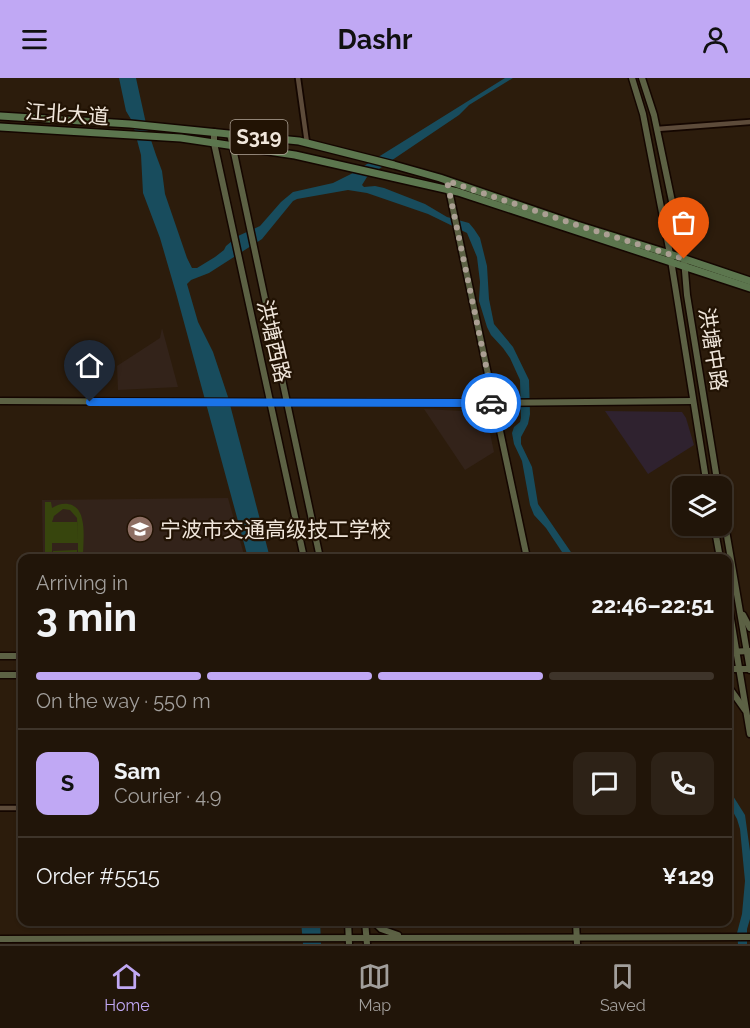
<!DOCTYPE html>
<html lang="en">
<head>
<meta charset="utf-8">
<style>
	:root { --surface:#211509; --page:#2d2217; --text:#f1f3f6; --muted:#a29f9c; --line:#3e342a; --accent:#c0a8f4 }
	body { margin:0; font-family:Raleway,"Noto Sans SC",sans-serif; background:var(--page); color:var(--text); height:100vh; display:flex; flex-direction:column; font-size:22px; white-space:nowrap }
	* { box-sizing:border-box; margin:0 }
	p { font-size:20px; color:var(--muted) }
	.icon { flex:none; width:33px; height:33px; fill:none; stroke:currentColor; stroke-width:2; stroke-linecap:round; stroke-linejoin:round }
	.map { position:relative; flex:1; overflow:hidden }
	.drawer { position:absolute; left:18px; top:476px; width:714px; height:372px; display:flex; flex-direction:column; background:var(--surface); border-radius:12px; box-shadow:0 2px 4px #0004,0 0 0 2px var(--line) }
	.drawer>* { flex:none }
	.buttons { position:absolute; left:672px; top:398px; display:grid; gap:12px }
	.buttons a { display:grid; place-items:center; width:60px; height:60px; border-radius:12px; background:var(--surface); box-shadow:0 2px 4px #0004,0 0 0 2px var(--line); font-size:30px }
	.pin { position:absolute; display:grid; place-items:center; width:51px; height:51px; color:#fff; margin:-62px -26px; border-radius:50% 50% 50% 0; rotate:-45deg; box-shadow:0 0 6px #0007 }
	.pin .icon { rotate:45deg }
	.courier { position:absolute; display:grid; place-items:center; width:60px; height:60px; margin:-30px; border:4px solid #1a73e8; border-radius:50%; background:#fff; color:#222; box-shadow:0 2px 8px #0007 }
	.overview em { font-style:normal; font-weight:700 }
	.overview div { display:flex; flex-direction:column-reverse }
	.overview { display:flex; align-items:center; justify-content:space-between; height:102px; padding:0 18px }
	h1 { font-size:39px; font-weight:700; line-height:45px }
	.bar { display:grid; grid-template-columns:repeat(4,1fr); gap:9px 6px; align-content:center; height:72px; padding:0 18px }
	.bar i { height:8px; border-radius:4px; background:var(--line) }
	.bar .on { background:var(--accent) }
	.bar p { grid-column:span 4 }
	.line { display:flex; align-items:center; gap:15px; padding:0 18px; border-top:2px solid var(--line) }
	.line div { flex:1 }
	.round { display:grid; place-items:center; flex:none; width:63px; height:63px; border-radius:12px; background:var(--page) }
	header { display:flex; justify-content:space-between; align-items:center; height:78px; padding:0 18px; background:var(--accent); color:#111; font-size:27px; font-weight:700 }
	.tab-bar { display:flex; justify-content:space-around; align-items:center; height:84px; border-top:2px solid var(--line); background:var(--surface); font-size:16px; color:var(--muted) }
	.tab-bar a { display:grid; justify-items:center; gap:3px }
	.tab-bar .on { color:var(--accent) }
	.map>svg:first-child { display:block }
</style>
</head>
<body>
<header><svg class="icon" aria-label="menu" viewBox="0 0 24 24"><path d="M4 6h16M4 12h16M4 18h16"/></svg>Dashr<svg class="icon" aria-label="person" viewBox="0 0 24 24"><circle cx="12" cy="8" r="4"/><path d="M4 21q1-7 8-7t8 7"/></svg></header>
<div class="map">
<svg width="750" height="866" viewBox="0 0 750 866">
	<rect width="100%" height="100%" fill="#2c1c0c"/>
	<g fill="#33231a">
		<polygon points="162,250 178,309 118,312 117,288 160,260"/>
		<polygon points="424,331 481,334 487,341 494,374 465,392"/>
		<polygon points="228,420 245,480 43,480 42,422"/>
	</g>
	<polygon fill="#2f222f" points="605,333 682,334 686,340 694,367 648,396"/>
	<g fill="#37450d" fill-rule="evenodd">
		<path d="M45,424H51L52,430C64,422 79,425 82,441C85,452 83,468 83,480H78V465H52V480H45ZM63,431L70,432L77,440L78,463L77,444H52L54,438Z"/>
		<polygon points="77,472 77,480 53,480 53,473"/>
	</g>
	<g fill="#184c5d">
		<polygon points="119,0 136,0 147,50 156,77 162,93 165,116 187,180 192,190 197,190 215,179 224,172 226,168 238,158 260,148 281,124 293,114 333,105 351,96 505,0 513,0 469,27 459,37 367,99 362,107 364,109 375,108 384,110 425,126 447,139 469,145 474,151 480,160 487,188 489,221 494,246 513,269 529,302 530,336 528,346 521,359 521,366 532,389 538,426 575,480 566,480 546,450 534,437 530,427 522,383 514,366 512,355 514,349 520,344 521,340 520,302 510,280 503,270 491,257 487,249 479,223 480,204 477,179 467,155 428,136 367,115 348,112 297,121 293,123 262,161 209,195 191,202 187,206 198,244 213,274 228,319 270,480 248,480 176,215 160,160 143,115 141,77 132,43 126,33"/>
		<polygon points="728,710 745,737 750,773 750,841 747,851 747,866 738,866 737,855 742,836 745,803 740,751 737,741 728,725"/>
		<polygon points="301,843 320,843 321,866 303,866"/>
	</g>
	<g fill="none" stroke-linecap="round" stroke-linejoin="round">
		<defs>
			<g id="street">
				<polyline points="298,0 307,65"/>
				<polyline points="657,51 750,44"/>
				<polyline points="0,730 22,730"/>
			</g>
			<g id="secondary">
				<polyline points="632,0 643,36 670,176 707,408"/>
				<polyline points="642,0 654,37 684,181 687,217 718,408"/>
				<path d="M214,54V65C243,204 275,341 304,480"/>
				<polyline points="230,56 320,480"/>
				<polyline points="447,103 527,480"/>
				<polyline points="0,323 494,325 693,323"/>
				<polyline points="722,429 750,592"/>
				<polyline points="714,447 720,480"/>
				<polyline points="728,523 750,656"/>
				<polyline points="743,537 750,550"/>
				<polyline points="728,574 749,573"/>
				<polyline points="0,578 22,578"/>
				<polyline points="728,591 750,591"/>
				<polyline points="0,597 22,597"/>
				<polyline points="728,608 745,632"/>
				<polyline points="348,843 349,866"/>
				<polyline points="365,843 367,866"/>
				<polyline points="373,843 381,851 398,857"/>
				<polyline points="576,843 577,866"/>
				<polyline points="0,861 750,859"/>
			</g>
			<g id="primary">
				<polyline points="0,38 130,46 299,63 394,87 440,100 577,147 670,176 750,203"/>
				<polyline points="0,49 181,60 295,77 458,114 750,210"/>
			</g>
		</defs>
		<use href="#street" stroke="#140600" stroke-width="8"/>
		<use href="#secondary" stroke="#140600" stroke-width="9"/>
		<use href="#primary" stroke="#140600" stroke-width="10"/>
		<use href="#street" stroke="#5d4b3a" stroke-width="4.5"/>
		<use href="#secondary" stroke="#5c6144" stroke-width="6"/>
		<use href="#primary" stroke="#5c764e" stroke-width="7"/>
	</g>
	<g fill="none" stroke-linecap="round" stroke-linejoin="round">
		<polyline stroke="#ab9f93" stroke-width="6" stroke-dasharray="0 10.8" points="491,325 494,326 447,103 577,147 684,181"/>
		<polyline stroke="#1a73e8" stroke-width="8" points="90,324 491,325"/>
	</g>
	<defs>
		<symbol id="university-disc" viewBox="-11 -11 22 22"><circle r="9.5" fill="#8d6e63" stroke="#221304"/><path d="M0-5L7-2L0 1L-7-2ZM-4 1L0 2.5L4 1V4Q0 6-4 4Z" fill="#fff"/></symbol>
	</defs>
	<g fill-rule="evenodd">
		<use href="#university-disc" x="125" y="436" width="30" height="30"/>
	</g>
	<g text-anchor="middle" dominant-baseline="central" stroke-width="4.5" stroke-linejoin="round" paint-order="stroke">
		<rect fill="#221304" stroke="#b2a79a" stroke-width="1.5" x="230.5" y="42" width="57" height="34" rx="4.5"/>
		<g font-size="20" font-weight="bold" fill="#f0e6db">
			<text x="259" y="59">S319</text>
		</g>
		<g font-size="21" fill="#f0e6db" stroke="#221304">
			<text transform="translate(67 36) rotate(4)">江北大道</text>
			<text transform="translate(274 263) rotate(77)">洪塘西路</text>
			<text transform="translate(713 271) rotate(81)">洪塘中路</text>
		</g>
		<g font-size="21" fill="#f0e6db" stroke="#221304" text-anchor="start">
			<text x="160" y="451">宁波市交通高级技工学校</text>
		</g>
	</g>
</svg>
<div class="buttons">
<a><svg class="icon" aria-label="layers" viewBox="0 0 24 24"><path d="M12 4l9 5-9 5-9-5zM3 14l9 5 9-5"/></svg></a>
</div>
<div class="pin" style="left:684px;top:181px;background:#ea580c"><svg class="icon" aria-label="bag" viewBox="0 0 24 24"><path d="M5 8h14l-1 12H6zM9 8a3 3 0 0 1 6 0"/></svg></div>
<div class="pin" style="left:90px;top:324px;background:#1f2937"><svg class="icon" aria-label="home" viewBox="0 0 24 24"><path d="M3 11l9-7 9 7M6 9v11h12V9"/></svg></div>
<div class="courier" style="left:491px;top:325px"><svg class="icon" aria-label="car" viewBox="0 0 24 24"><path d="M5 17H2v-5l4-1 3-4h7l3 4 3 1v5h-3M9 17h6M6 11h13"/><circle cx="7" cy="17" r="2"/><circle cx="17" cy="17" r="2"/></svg></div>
<section class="drawer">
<div class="overview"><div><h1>3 min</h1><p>Arriving in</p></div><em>22:46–22:51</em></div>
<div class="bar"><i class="on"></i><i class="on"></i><i class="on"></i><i></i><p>On the way · 550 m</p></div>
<div class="line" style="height:108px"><b class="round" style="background:var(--accent);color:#111">S</b><div><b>Sam</b><p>Courier · 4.9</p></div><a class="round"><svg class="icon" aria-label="chat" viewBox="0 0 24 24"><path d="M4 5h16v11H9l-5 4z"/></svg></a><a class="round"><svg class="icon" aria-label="phone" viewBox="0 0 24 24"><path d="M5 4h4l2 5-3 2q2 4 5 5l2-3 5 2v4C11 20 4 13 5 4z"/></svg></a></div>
<div class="line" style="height:78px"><div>Order #5515</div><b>¥129</b></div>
</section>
</div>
<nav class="tab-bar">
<a class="on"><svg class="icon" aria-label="home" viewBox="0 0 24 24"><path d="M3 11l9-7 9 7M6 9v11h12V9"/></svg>Home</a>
<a><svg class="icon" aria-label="map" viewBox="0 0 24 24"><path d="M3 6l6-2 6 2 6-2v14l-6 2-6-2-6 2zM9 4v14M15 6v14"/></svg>Map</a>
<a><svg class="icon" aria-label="saved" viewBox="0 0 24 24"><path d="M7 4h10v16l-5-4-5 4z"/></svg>Saved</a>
</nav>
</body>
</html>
